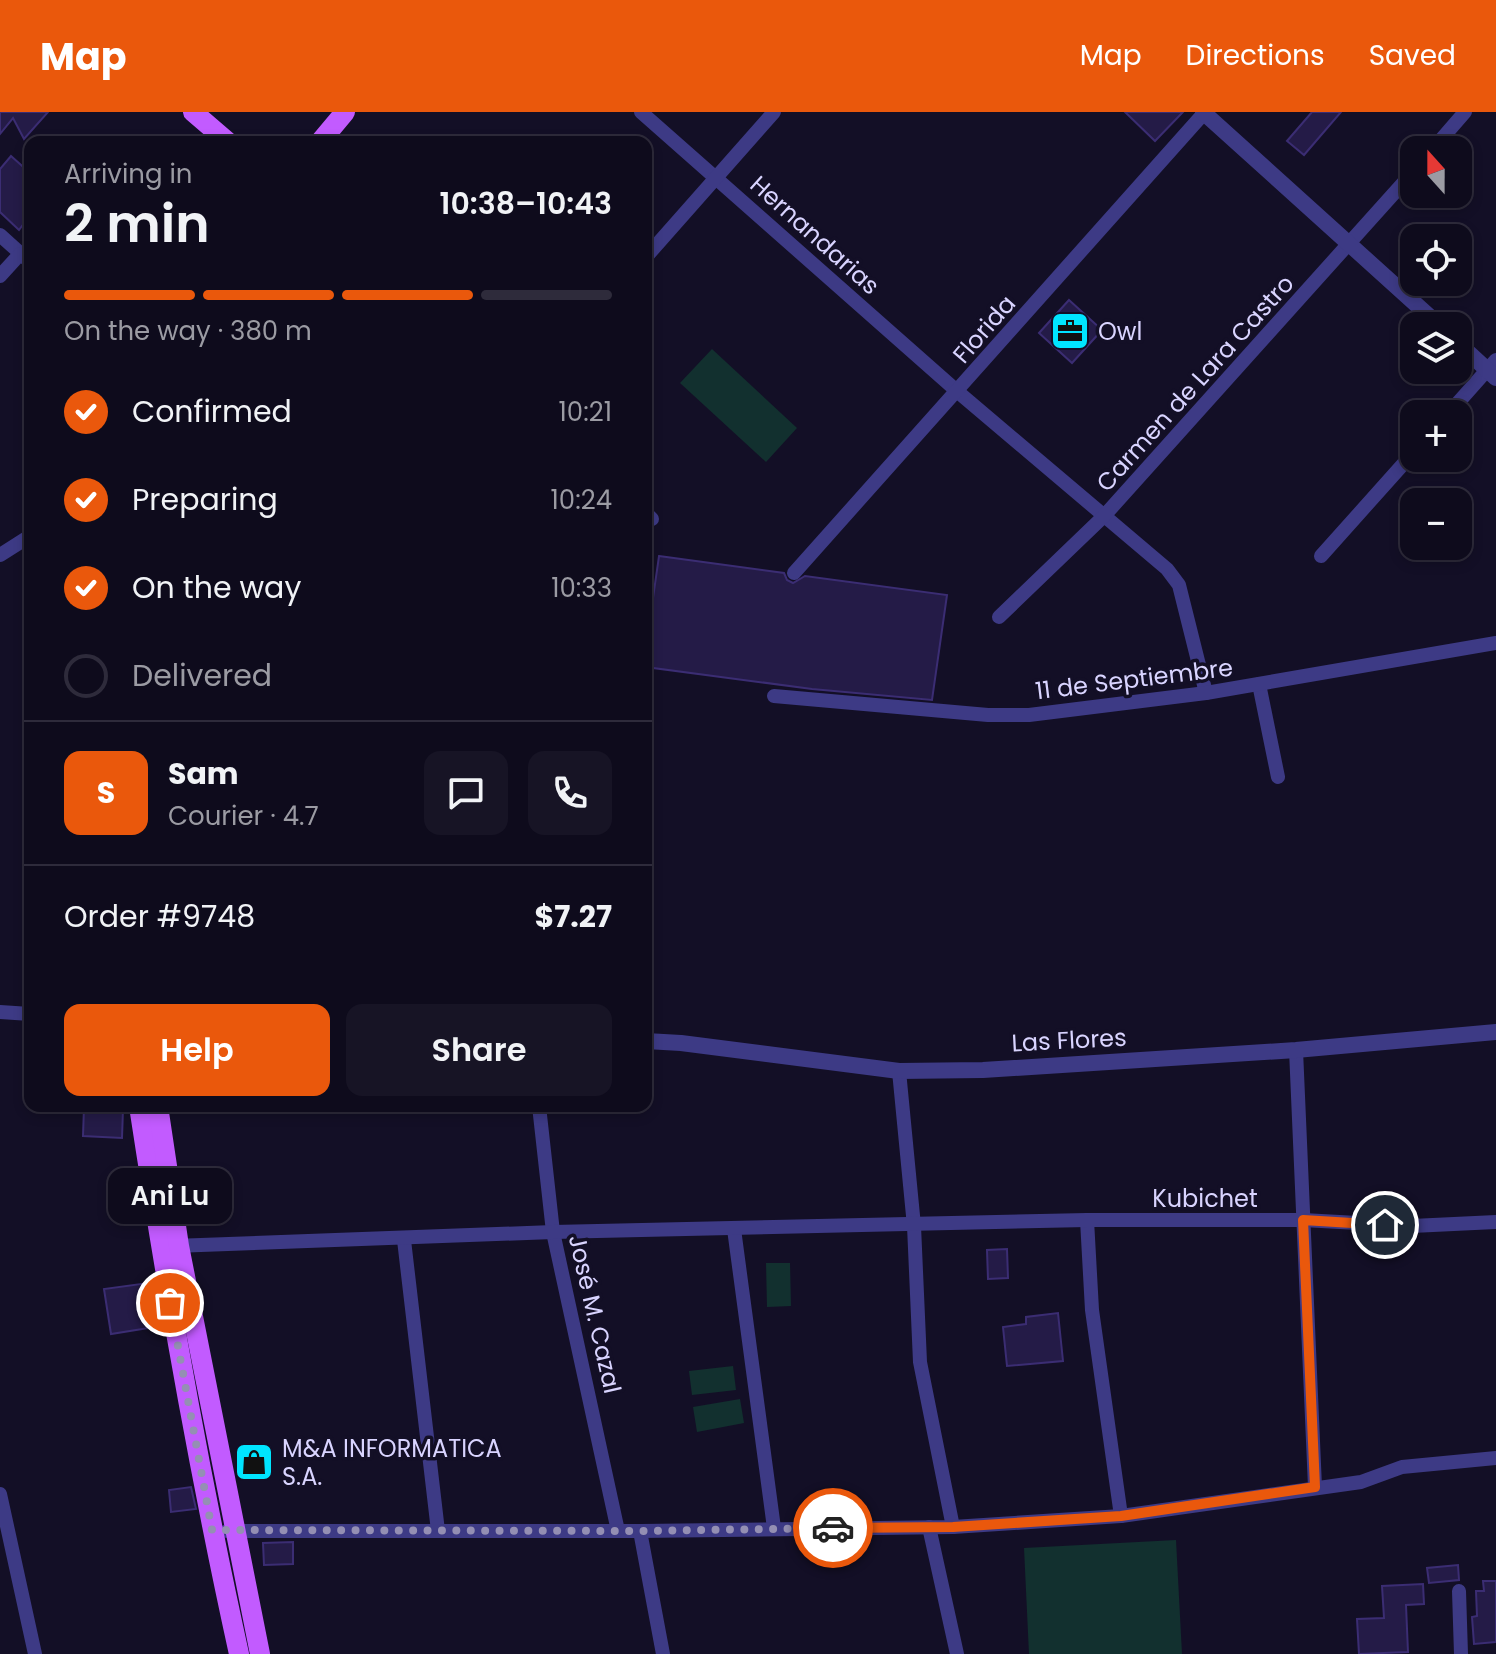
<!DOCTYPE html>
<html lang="en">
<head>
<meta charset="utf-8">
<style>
	:root { --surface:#0e0b1c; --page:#171425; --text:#f1f3f6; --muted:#9b9ba3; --line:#2e2b3b; --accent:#ea580c }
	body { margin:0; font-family:Poppins,sans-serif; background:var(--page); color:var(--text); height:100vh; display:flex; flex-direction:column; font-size:30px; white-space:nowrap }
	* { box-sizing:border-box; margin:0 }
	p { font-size:26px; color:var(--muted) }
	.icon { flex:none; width:44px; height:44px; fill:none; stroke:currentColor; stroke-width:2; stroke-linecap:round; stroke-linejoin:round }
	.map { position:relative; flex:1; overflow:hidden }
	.drawer { position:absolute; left:24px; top:24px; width:628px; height:976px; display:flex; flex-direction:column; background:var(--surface); border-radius:16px; box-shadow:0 4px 12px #0003,0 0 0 2px var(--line) }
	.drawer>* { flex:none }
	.needle { width:52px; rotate:339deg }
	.buttons { position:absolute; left:1400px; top:24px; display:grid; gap:16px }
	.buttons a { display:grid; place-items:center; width:72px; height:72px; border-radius:16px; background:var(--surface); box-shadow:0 4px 12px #0003,0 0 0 2px var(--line); font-size:40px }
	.pin { position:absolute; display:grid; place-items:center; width:68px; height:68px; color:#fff; margin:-34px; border:4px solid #fff; border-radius:50%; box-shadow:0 2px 8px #0007 }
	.courier { position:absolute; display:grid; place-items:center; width:80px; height:80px; margin:-40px; border:6px solid #ea580c; border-radius:50%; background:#fff; color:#222; box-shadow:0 2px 10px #0007 }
	.bubble { position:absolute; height:56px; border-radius:16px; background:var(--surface); box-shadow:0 4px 12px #0003,0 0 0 2px var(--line); font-size:26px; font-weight:600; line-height:56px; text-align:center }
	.overview em { font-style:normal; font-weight:600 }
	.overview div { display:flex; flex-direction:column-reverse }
	.overview { display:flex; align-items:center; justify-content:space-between; height:136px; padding:0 40px }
	h1 { font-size:52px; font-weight:600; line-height:60px }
	.bar { display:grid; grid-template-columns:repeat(4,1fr); gap:12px 8px; align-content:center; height:96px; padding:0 40px }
	.bar i { height:10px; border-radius:6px; background:var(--line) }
	.bar .on { background:var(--accent) }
	.bar p { grid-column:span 4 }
	.line { display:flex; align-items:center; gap:20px; padding:0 40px; border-top:2px solid var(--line) }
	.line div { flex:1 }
	.round { display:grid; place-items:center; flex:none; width:84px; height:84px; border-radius:16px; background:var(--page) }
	ol { padding:0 40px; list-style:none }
	li { display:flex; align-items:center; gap:24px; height:88px }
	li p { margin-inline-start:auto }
	li .icon { padding:8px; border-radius:50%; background:var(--accent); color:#fff; stroke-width:4 }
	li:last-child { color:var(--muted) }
	li i { width:44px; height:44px; border:4px solid var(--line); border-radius:50% }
	.button { display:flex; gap:16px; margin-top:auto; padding:16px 40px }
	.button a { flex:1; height:92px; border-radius:16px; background:var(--accent); color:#fff; font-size:32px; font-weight:600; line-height:92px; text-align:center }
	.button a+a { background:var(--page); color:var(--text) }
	header { display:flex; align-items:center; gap:48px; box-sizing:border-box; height:112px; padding:0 40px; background:var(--accent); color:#fff }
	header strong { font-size:38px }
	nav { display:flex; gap:44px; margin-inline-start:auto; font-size:28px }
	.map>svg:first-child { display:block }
</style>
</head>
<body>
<header>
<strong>Map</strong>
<nav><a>Map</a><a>Directions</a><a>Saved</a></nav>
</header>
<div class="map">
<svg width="1496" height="1542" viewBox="0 0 1496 1542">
	<rect width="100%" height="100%" fill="#130f26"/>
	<g fill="#12302f">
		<polygon points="712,237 797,316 766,350 680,271"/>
		<polygon points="766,1151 790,1151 791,1194 767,1195"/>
		<polygon points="733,1254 736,1278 692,1283 689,1259"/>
		<polygon points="740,1287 744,1311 697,1320 693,1295"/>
		<polygon points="1176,1428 1182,1542 1029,1542 1024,1436"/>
	</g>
	<g fill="#241b47" stroke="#3b2d73" stroke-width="2">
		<polygon points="0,0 48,0 24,27 13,6 0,22"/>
		<polygon points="1125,0 1183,0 1155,29"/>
		<polygon points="1312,0 1341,0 1304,43 1287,29"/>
		<polygon points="11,44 30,61 30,121 22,114 19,118 0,100 0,57"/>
		<polygon points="1069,188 1102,218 1072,251 1039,221"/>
		<polygon points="659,444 784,461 787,468 793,471 805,464 947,483 932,588 812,577 646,555 646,499 651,500"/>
		<polygon points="84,995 123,997 122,1026 83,1024"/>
		<polygon points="1007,1137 1008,1166 988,1167 987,1138"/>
		<polygon points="148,1171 155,1215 111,1222 104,1177"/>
		<polygon points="1058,1201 1063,1249 1007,1254 1003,1215 1026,1212 1026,1205"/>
		<polygon points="191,1375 196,1397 171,1400 169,1378"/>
		<polygon points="293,1430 293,1452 264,1453 263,1431"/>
		<polygon points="1458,1453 1459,1468 1429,1471 1427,1456"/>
		<polygon points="1483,1469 1496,1469 1496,1530 1474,1532 1472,1505 1477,1504 1476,1479 1484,1479"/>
		<polygon points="1423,1472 1424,1492 1406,1493 1408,1540 1359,1542 1357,1507 1384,1506 1382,1474"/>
	</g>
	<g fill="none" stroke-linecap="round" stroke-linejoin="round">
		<g stroke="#3d3a85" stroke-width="14">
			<polyline points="641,0 958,280 1167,457 1179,473 1206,581"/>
			<polyline points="1432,38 1465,0"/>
			<polyline points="0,123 30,150"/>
			<polyline points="646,145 774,0"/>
			<polyline points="0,164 20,142"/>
			<polyline points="1448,302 1496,248"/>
			<polyline points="646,401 652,407"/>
			<polyline points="0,443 30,424"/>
			<polyline points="1321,444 1414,340"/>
			<polyline points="794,461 1205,0"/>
			<polyline points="999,505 1104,404 1414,59"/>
			<polyline points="1259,572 1278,665"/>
			<polyline points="774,584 988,603 1029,603 1206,581 1496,531"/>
			<polyline points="0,900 30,902"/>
			<polyline points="1296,938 1315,1375"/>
			<polyline points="899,959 914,1114 920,1250 953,1415"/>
			<polyline points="539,994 553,1120 618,1419"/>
			<polyline points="1087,1108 1092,1198 1121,1404"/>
			<polyline points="734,1117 774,1416"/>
			<polyline points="404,1128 438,1419"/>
			<polyline points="173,1134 553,1120 1087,1108 1303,1108 1412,1114 1496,1110"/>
			<polyline points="0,1382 35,1542"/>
			<polyline points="929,1415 957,1542"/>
			<polyline points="227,1419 640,1419 953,1415 1121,1404 1361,1370 1402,1355 1496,1346"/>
			<polyline points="640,1419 663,1542"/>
			<polyline points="1459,1479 1461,1542"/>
		</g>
		<g stroke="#3d3a85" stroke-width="16">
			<polyline points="1203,0 1440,214"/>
			<polyline points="1458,231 1496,266"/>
			<polyline points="646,929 681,931 899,959 983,958 1296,938 1496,920"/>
		</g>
		<g stroke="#c25bff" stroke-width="20">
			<polyline points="193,0 228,30"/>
			<polyline points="320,30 345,0"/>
			<path d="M139,994C167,1178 199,1360 239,1542"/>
			<polyline points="158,994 179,1134 260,1542"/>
		</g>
	</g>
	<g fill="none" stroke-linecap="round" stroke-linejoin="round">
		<polyline stroke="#948fb3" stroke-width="8" stroke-dasharray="0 14.4" points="170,1191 212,1418 640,1419 833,1416"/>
		<polyline stroke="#ea580c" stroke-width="10" points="833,1416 953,1415 1121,1404 1315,1375 1303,1108 1385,1113"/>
	</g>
	<defs>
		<symbol id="office-square" viewBox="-11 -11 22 22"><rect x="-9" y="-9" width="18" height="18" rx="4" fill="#00e5ff" stroke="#130f26"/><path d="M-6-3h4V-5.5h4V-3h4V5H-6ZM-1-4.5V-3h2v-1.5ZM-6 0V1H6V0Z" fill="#111"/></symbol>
		<symbol id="shop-square" viewBox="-11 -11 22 22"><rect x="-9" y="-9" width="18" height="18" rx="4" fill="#00e5ff" stroke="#130f26"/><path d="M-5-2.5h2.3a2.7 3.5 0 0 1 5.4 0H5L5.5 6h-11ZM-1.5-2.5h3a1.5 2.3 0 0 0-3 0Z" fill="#111"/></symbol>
	</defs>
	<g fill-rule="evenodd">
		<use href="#office-square" x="1048" y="197" width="44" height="44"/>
		<use href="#shop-square" x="232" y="1328" width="44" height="44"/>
	</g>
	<g text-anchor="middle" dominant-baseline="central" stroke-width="7" stroke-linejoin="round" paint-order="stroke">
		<g font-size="24" fill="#d9d4ff" stroke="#130f26">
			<text transform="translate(815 123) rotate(42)">Hernandarias</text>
			<text transform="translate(984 217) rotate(-49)">Florida</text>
			<text transform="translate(1195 271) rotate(-48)">Carmen de Lara Castro</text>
			<text transform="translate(1134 567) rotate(-7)">11 de Septiembre</text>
			<text transform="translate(1069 928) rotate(-3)">Las Flores</text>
			<text x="1205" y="1086">Kubichet</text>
			<text transform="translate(595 1202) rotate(77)">José M. Cazal</text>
		</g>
		<g font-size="24" fill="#d9d4ff" stroke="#130f26" text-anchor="start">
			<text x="1098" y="219">Owl</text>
			<text x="282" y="1336">M&amp;A INFORMATICA<tspan x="282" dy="28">S.A.</tspan></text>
		</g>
	</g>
</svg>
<div class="buttons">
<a><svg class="needle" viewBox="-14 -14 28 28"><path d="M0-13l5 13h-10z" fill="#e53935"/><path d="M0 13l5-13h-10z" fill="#9b9ba3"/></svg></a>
<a><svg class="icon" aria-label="locate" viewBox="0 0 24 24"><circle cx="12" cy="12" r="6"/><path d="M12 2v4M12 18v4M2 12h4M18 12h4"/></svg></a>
<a><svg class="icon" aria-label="layers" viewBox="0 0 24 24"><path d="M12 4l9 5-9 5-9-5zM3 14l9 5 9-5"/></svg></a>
<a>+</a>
<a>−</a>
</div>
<div class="pin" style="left:170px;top:1191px;background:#ea580c"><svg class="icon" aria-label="bag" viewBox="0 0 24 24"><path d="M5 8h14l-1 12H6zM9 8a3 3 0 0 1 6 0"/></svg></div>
<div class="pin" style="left:1385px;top:1113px;background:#1f2937"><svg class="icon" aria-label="home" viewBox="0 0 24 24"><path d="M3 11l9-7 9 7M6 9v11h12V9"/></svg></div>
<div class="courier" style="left:833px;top:1416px"><svg class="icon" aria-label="car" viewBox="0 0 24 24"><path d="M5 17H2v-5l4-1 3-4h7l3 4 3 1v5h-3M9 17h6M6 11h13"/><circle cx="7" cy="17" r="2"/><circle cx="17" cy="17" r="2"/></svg></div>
<div class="bubble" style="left:108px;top:1056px;width:124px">Ani Lu</div>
<section class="drawer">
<div class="overview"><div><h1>2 min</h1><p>Arriving in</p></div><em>10:38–10:43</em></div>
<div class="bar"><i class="on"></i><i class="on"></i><i class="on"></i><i></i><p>On the way · 380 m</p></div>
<ol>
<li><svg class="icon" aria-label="check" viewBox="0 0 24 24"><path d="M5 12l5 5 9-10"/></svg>Confirmed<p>10:21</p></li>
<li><svg class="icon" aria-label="check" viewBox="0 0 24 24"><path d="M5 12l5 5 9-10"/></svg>Preparing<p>10:24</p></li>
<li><svg class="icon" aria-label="check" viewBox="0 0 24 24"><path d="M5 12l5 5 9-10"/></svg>On the way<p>10:33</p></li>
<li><i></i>Delivered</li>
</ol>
<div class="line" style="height:144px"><b class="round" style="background:var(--accent);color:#fff">S</b><div><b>Sam</b><p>Courier · 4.7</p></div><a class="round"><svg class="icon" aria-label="chat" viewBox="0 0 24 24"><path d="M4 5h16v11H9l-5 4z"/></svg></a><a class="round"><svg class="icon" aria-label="phone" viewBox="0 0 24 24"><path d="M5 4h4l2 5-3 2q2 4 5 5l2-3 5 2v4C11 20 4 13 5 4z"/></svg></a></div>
<div class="line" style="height:104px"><div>Order #9748</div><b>$7.27</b></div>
<div class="button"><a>Help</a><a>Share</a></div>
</section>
</div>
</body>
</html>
